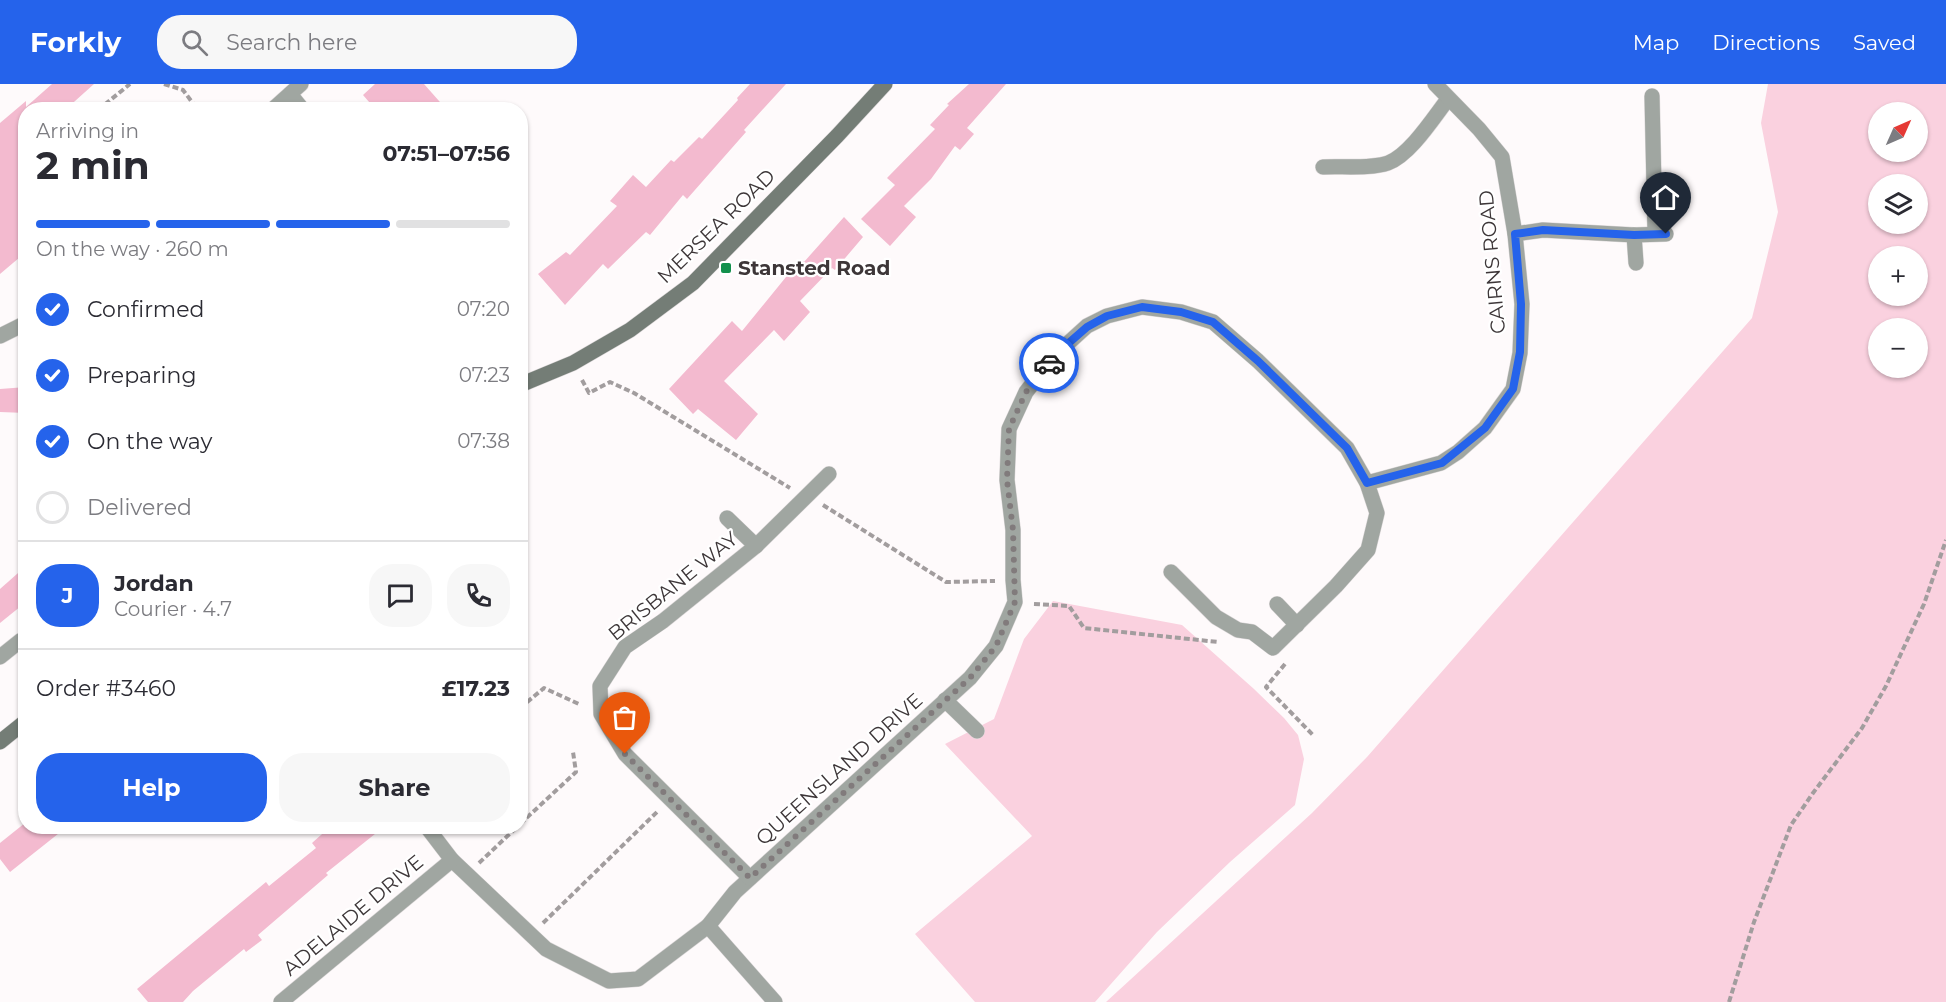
<!DOCTYPE html>
<html lang="en">
<head>
<meta charset="utf-8">
<style>
	:root { --surface:#fff; --page:#f7f7f7; --text:#2b2b33; --muted:#7c7c81; --line:#e1e1e2; --accent:#2563eb }
	body { margin:0; font-family:Montserrat,sans-serif; background:var(--page); color:var(--text); height:100vh; display:flex; flex-direction:column; font-size:22px; white-space:nowrap }
	* { box-sizing:border-box; margin:0 }
	p { font-size:20px; color:var(--muted) }
	.icon { flex:none; width:33px; height:33px; fill:none; stroke:currentColor; stroke-width:2; stroke-linecap:round; stroke-linejoin:round }
	.map { position:relative; flex:1; overflow:hidden }
	.side { position:absolute; left:18px; top:18px; width:510px; height:732px; display:flex; flex-direction:column; background:var(--surface); border-radius:24px; box-shadow:0 2px 4px #0004 }
	.side>* { flex:none }
	.needle { width:39px; rotate:45deg }
	.buttons { position:absolute; left:1868px; top:18px; display:grid; gap:12px }
	.buttons a { display:grid; place-items:center; width:60px; height:60px; border-radius:50%; background:var(--surface); box-shadow:0 2px 4px #0004; font-size:30px }
	.pin { position:absolute; display:grid; place-items:center; width:51px; height:51px; color:#fff; margin:-62px -26px; border-radius:50% 50% 50% 0; rotate:-45deg; box-shadow:0 0 6px #0007 }
	.pin .icon { rotate:45deg }
	.courier { position:absolute; display:grid; place-items:center; width:60px; height:60px; margin:-30px; border:4px solid #2563eb; border-radius:50%; background:#fff; color:#222; box-shadow:0 2px 8px #0007 }
	.summary em { font-style:normal; font-weight:700 }
	.summary div { display:flex; flex-direction:column-reverse }
	.summary { display:flex; align-items:center; justify-content:space-between; height:102px; padding:0 18px }
	h1 { font-size:39px; font-weight:700; line-height:45px }
	.bar { display:grid; grid-template-columns:repeat(4,1fr); gap:9px 6px; align-content:center; height:72px; padding:0 18px }
	.bar i { height:8px; border-radius:4px; background:var(--line) }
	.bar .current { background:var(--accent) }
	.bar p { grid-column:span 4 }
	.line { display:flex; align-items:center; gap:15px; padding:0 18px; border-top:2px solid var(--line) }
	.line div { flex:1 }
	.round { display:grid; place-items:center; flex:none; width:63px; height:63px; border-radius:24px; background:var(--page) }
	ol { padding:0 18px; list-style:none }
	li { display:flex; align-items:center; gap:18px; height:66px }
	li p { margin-inline-start:auto }
	li .icon { padding:6px; border-radius:50%; background:var(--accent); color:#fff; stroke-width:4 }
	li:last-child { color:var(--muted) }
	li i { width:33px; height:33px; border:3px solid var(--line); border-radius:50% }
	.button { display:flex; gap:12px; margin-top:auto; padding:12px 18px }
	.button a { flex:1; height:69px; border-radius:24px; background:var(--accent); color:#fff; font-size:24px; font-weight:700; line-height:69px; text-align:center }
	.button a+a { background:var(--page); color:var(--text) }
	header { display:flex; align-items:center; gap:36px; box-sizing:border-box; height:84px; padding:0 30px; background:var(--accent); color:#fff }
	header strong { font-size:28px }
	nav { display:flex; gap:33px; margin-inline-start:auto; font-size:21px }
	.search { width:420px; height:54px; background:var(--page); display:flex; align-items:center; gap:15px; box-sizing:border-box; padding:0 21px; border-radius:24px; color:var(--muted); font-size:22px }
	.map>svg:first-child { display:block }
</style>
</head>
<body>
<header>
<strong>Forkly</strong>
<div class="search"><svg class="icon" aria-label="search" viewBox="0 0 24 24"><circle cx="10" cy="10" r="6"/><path d="M15 15l6 6"/></svg>Search here</div>
<nav><a>Map</a><a>Directions</a><a>Saved</a></nav>
</header>
<div class="map">
<svg width="1946" height="918" viewBox="0 0 1946 918">
	<rect width="100%" height="100%" fill="#fefafb"/>
	<g fill="#fad1df" fill-rule="evenodd">
		<path d="M1768,0H1946V918H1106L1312,729L1367,673L1752,234L1778,128L1761,39ZM1878,28H1917V68H1878ZM1878,100H1917V140H1878ZM1917,172V212H1878V172ZM1878,244H1917V284H1878Z"/>
		<polygon points="1053,517 1182,541 1254,605 1284,634 1298,651 1304,675 1295,721 1230,778 1157,848 1095,918 975,918 915,850 1032,752 945,660 994,635 1024,555"/>
	</g>
	<g fill="#f3bacf">
		<polygon points="52,0 94,0 65,26 26,26 26,168 0,190 0,39 26,17 26,23"/>
		<polygon points="375,0 424,0 447,26 408,26 400,18 392,26 376,26 363,11"/>
		<polygon points="750,0 786,0 744,46 746,48 687,115 683,111 650,151 646,148 608,185 603,180 565,221 538,190 566,168 570,171 617,122 610,117 633,91 646,103 671,76 674,78 699,53 702,55 738,16 737,14"/>
		<polygon points="969,0 1006,0 967,44 974,50 960,66 955,62 931,95 904,122 916,133 890,162 861,135 895,101 887,94 935,45 930,41 949,21 947,20"/>
		<polygon points="844,133 863,153 835,186 832,184 800,217 810,228 784,257 774,246 724,297 758,330 736,356 698,325 693,330 669,305 732,237 742,247 786,193 802,176 804,178"/>
		<polygon points="26,303 26,329 0,328 0,305"/>
		<polygon points="26,482 26,518 0,539 0,505"/>
		<polygon points="25,739 26,742 68,742 10,788 0,775 0,759"/>
		<polygon points="331,742 385,742 326,789 328,791 258,851 262,856 246,868 244,865 193,907 183,918 148,918 137,905 266,798 269,802 316,764 312,759"/>
	</g>
	<g fill="none" stroke-linecap="round" stroke-linejoin="round">
		<defs>
			<g id="minor">
				<polyline points="290,10 303,26"/>
				<polyline points="1652,12 1655,149"/>
				<polyline points="272,26 301,0"/>
				<path d="M1323,83C1342,82 1371,85 1388,79C1410,71 1434,33 1448,15"/>
				<polyline points="1515,150 1543,146 1634,151 1666,150"/>
				<polyline points="1634,151 1636,179"/>
				<polyline points="0,252 26,239"/>
				<polyline points="1367,399 1441,379 1458,368 1485,344 1513,305 1520,269 1522,220 1515,150 1502,73 1479,45 1435,0"/>
				<polyline points="727,434 756,462"/>
				<polyline points="1277,520 1297,541"/>
				<polyline points="0,573 20,557 26,554"/>
				<polyline points="945,616 977,647"/>
				<polyline points="426,742 452,776 546,865 609,897 638,895 708,842 735,808 970,594 996,562 1015,518 1013,496 1013,446 1007,396 1009,345 1026,308 1055,271 1087,242 1107,232 1142,223 1181,228 1213,238 1258,277 1347,364 1367,399 1377,429 1368,466 1336,502 1273,564 1252,548 1238,546 1216,533 1171,488"/>
				<polyline points="750,794 625,670 601,630 600,602 625,563 663,537 756,462 829,390"/>
				<polyline points="708,842 775,918"/>
				<polyline points="281,918 452,776"/>
			</g>
			<g id="secondary">
				<polyline points="520,301 573,279 630,246 693,199 837,52 885,0"/>
				<polyline points="0,658 26,637"/>
			</g>
		</defs>
		<use href="#minor" stroke="#dbd7d8" stroke-width="16"/>
		<use href="#secondary" stroke="#dbd7d8" stroke-width="16"/>
		<g stroke="#a29d9e" stroke-width="4" stroke-dasharray="6 3" stroke-linecap="butt">
			<polyline points="164,0 183,6 198,26"/>
			<polyline points="98,26 130,0"/>
			<polyline points="582,296 589,309 610,298 634,309 790,404"/>
			<polyline points="823,421 946,498 995,497"/>
			<polyline points="1034,520 1069,522 1084,544 1218,558"/>
			<polyline points="1285,580 1266,603 1313,651"/>
			<polyline points="520,624 544,604 581,621"/>
			<polyline points="520,740 576,688 573,668"/>
			<polyline points="479,779 518,742"/>
			<polyline points="543,839 658,727"/>
			<polyline points="1729,918 1754,838 1791,741 1813,709 1862,644 1886,602 1924,520 1946,456"/>
		</g>
		<use href="#minor" stroke="#a0a6a1" stroke-width="15"/>
		<use href="#secondary" stroke="#747d76" stroke-width="15"/>
	</g>
	<g fill="none" stroke-linecap="round" stroke-linejoin="round">
		<polyline stroke="#817b7c" stroke-width="6" stroke-dasharray="0 10.8" points="625,670 750,794 970,594 996,562 1015,518 1013,446 1007,396 1009,345 1026,308 1049,279"/>
		<polyline stroke="#2563eb" stroke-width="8" points="1049,279 1055,271 1087,243 1107,232 1142,223 1181,228 1213,238 1258,277 1347,364 1367,399 1442,379 1485,344 1513,305 1520,268 1521,220 1515,150 1543,146 1634,151 1666,150"/>
	</g>
	<rect fill="#12904c" stroke="#fff" stroke-width="2" x="720" y="178" width="12" height="12" rx="3"/>
	<g text-anchor="middle" dominant-baseline="central" stroke-width="4.5" stroke-linejoin="round" paint-order="stroke">
		<g font-size="20" fill="#3d3638" stroke="#fff">
			<text transform="translate(716 142) rotate(-44)">MERSEA ROAD</text>
			<text transform="translate(1492 178) rotate(-95)">CAIRNS ROAD</text>
			<text transform="translate(673 502) rotate(-39)">BRISBANE WAY</text>
			<text transform="translate(839 685) rotate(-42)">QUEENSLAND DRIVE</text>
			<text transform="translate(353 831) rotate(-40)">ADELAIDE DRIVE</text>
		</g>
		<g font-size="20" font-weight="bold" fill="#3d3638" stroke="#fff" text-anchor="start">
			<text x="738" y="184">Stansted Road</text>
		</g>
	</g>
</svg>
<div class="buttons">
<a><svg class="needle" viewBox="-14 -14 28 28"><path d="M0-13l5 13h-10z" fill="#e53935"/><path d="M0 13l5-13h-10z" fill="#7c7c81"/></svg></a>
<a><svg class="icon" aria-label="layers" viewBox="0 0 24 24"><path d="M12 4l9 5-9 5-9-5zM3 14l9 5 9-5"/></svg></a>
<a>+</a>
<a>−</a>
</div>
<div class="pin" style="left:625px;top:670px;background:#ea580c"><svg class="icon" aria-label="bag" viewBox="0 0 24 24"><path d="M5 8h14l-1 12H6zM9 8a3 3 0 0 1 6 0"/></svg></div>
<div class="pin" style="left:1666px;top:150px;background:#1f2937"><svg class="icon" aria-label="home" viewBox="0 0 24 24"><path d="M3 11l9-7 9 7M6 9v11h12V9"/></svg></div>
<div class="courier" style="left:1049px;top:279px"><svg class="icon" aria-label="car" viewBox="0 0 24 24"><path d="M5 17H2v-5l4-1 3-4h7l3 4 3 1v5h-3M9 17h6M6 11h13"/><circle cx="7" cy="17" r="2"/><circle cx="17" cy="17" r="2"/></svg></div>
<section class="side">
<div class="summary"><div><h1>2 min</h1><p>Arriving in</p></div><em>07:51–07:56</em></div>
<div class="bar"><i class="current"></i><i class="current"></i><i class="current"></i><i></i><p>On the way · 260 m</p></div>
<ol>
<li><svg class="icon" aria-label="check" viewBox="0 0 24 24"><path d="M5 12l5 5 9-10"/></svg>Confirmed<p>07:20</p></li>
<li><svg class="icon" aria-label="check" viewBox="0 0 24 24"><path d="M5 12l5 5 9-10"/></svg>Preparing<p>07:23</p></li>
<li><svg class="icon" aria-label="check" viewBox="0 0 24 24"><path d="M5 12l5 5 9-10"/></svg>On the way<p>07:38</p></li>
<li><i></i>Delivered</li>
</ol>
<div class="line" style="height:108px"><b class="round" style="background:var(--accent);color:#fff">J</b><div><b>Jordan</b><p>Courier · 4.7</p></div><a class="round"><svg class="icon" aria-label="chat" viewBox="0 0 24 24"><path d="M4 5h16v11H9l-5 4z"/></svg></a><a class="round"><svg class="icon" aria-label="phone" viewBox="0 0 24 24"><path d="M5 4h4l2 5-3 2q2 4 5 5l2-3 5 2v4C11 20 4 13 5 4z"/></svg></a></div>
<div class="line" style="height:78px"><div>Order #3460</div><b>£17.23</b></div>
<div class="button"><a>Help</a><a>Share</a></div>
</section>
</div>
</body>
</html>
